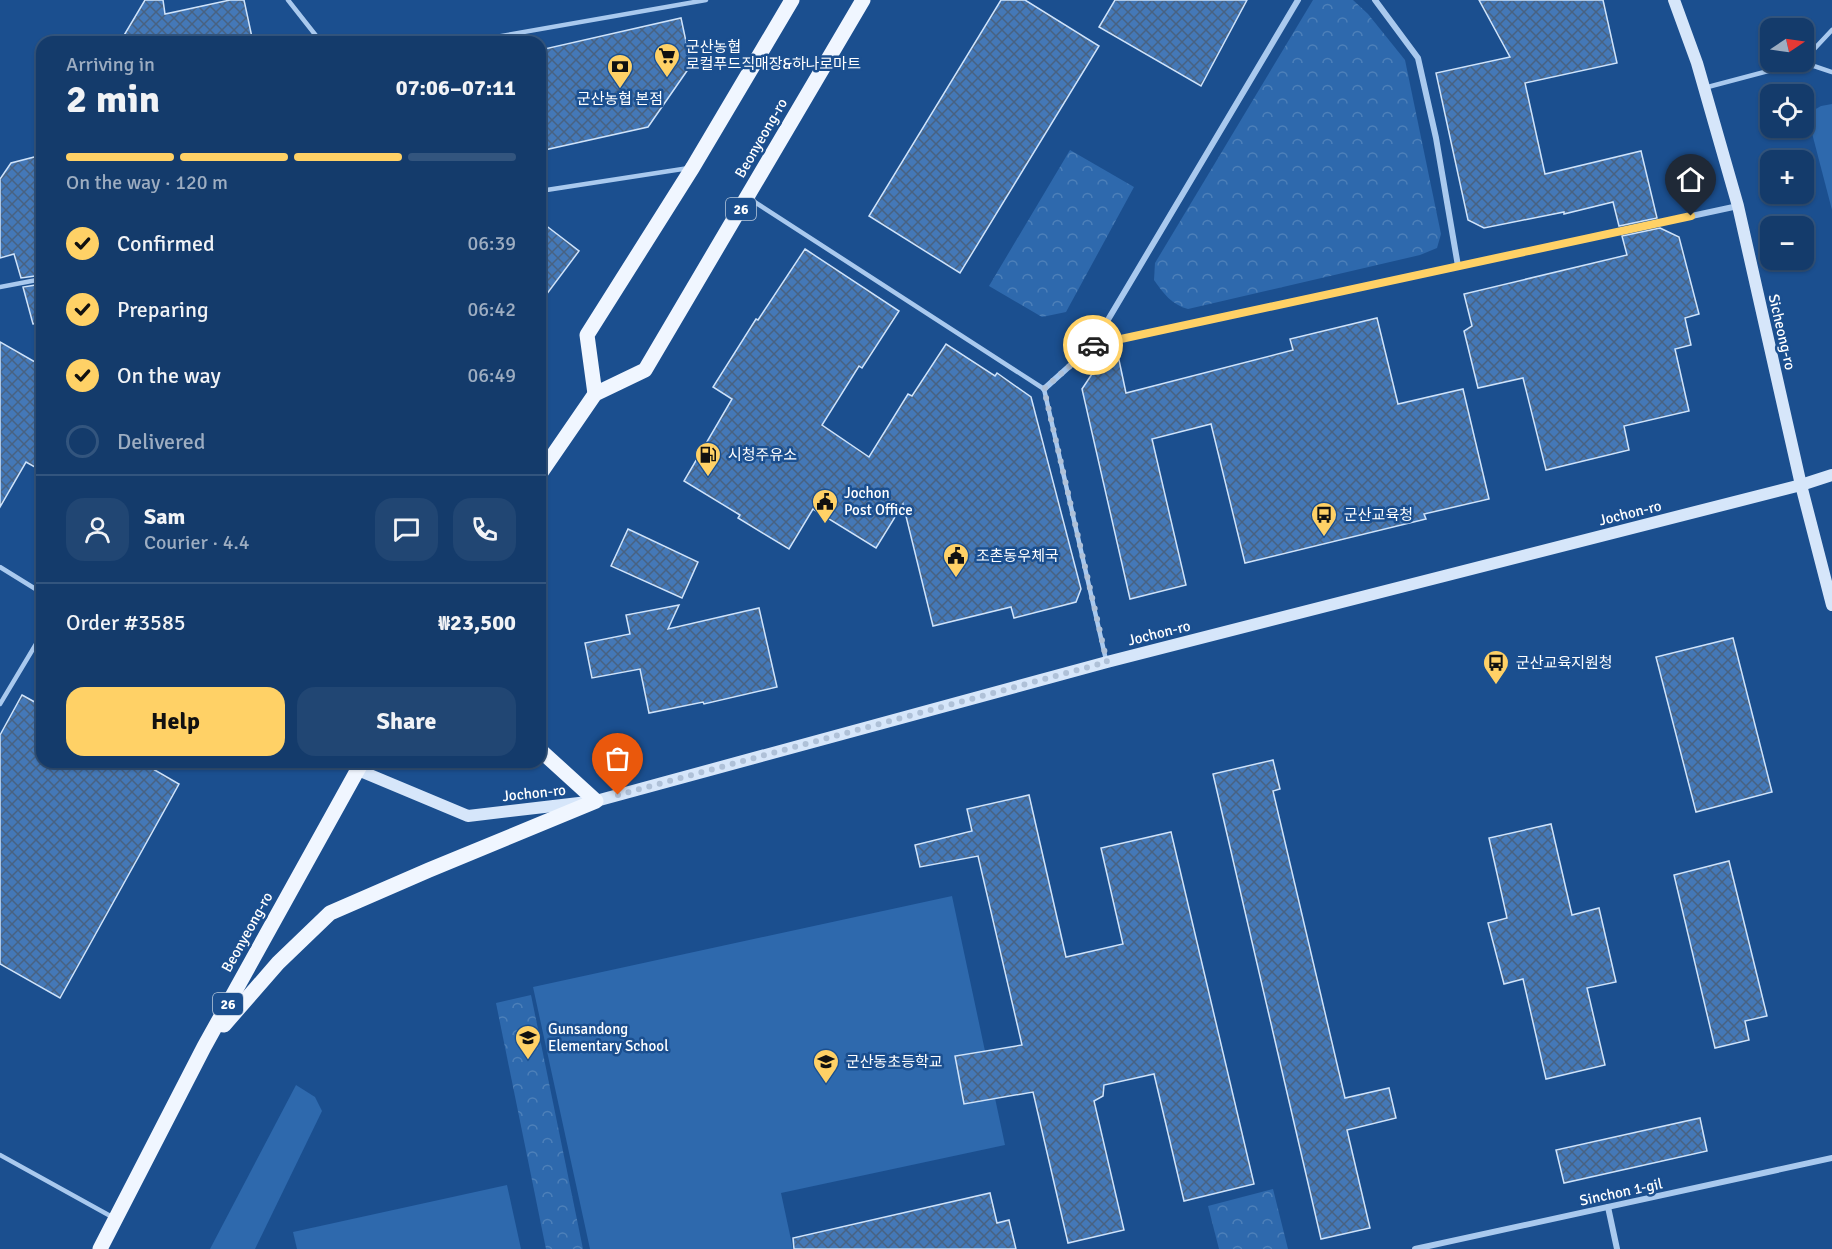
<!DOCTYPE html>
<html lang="en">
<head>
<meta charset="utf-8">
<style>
	:root { --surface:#143b6b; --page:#214673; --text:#f1f3f6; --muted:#9dadc1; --line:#33557e; --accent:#ffd166 }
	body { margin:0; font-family:Signika,"Noto Sans KR",sans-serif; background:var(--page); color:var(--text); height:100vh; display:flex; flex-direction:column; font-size:22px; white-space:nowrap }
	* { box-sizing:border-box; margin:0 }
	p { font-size:20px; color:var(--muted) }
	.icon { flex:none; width:33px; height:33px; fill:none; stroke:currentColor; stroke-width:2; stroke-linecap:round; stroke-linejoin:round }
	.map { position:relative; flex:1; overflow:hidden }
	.side { position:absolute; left:36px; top:36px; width:510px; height:732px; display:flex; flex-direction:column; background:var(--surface); border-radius:18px; box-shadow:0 2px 4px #0004,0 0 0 2px var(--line) }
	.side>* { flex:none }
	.needle { width:39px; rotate:77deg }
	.controls { position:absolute; left:1760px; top:18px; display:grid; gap:12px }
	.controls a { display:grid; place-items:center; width:54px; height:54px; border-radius:12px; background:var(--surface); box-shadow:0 2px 4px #0004,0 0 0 2px var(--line); font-size:30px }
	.pin { position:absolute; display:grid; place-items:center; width:51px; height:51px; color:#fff; margin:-62px -26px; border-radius:50% 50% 50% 0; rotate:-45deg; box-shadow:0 0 6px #0007 }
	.pin .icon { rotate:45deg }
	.courier { position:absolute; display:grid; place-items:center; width:60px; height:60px; margin:-30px; border:4px solid #ffd166; border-radius:50%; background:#fff; color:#222; box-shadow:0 2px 8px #0007 }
	.headline em { font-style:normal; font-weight:800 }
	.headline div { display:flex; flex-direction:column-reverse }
	.headline { display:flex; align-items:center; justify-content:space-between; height:102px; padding:0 30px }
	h1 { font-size:39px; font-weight:800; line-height:45px }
	.bar { display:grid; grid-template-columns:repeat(4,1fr); gap:9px 6px; align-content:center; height:72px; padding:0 30px }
	.bar i { height:8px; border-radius:4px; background:var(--line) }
	.bar .on { background:var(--accent) }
	.bar p { grid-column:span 4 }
	.line { display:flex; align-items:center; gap:15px; padding:0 30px; border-top:2px solid var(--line) }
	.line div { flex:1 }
	.round { display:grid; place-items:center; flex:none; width:63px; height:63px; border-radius:18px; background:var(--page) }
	ol { padding:0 30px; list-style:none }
	li { display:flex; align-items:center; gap:18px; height:66px }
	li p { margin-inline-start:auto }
	li .icon { padding:6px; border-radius:50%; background:var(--accent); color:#111; stroke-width:4 }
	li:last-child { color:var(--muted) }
	li i { width:33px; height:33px; border:3px solid var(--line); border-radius:50% }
	.action { display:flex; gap:12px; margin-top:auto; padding:12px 30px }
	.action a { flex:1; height:69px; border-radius:18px; background:var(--accent); color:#111; font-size:24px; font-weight:800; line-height:69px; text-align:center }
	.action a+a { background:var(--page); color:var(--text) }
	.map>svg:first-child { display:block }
</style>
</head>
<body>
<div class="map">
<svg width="1832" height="1249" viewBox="0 0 1832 1249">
	<defs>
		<pattern id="park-crowns" width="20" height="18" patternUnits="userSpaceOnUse" patternTransform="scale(1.5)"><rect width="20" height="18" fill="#2e69ad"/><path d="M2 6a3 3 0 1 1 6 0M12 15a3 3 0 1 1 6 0" fill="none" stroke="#4d80b9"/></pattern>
		<pattern id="building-cross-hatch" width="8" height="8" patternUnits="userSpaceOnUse" patternTransform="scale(1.5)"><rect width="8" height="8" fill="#4478b7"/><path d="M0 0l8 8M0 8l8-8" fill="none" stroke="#486282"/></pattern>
	</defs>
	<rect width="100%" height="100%" fill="#1b4f8f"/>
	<g fill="#2e69ad">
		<polygon points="1832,104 1832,210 1807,114 1821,106"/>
		<polygon points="952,896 1005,1145 781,1193 793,1249 590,1249 533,987"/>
		<polygon points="296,1085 315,1097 322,1111 255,1249 210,1249"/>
		<polygon points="507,1185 521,1249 297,1249 293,1232"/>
	</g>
	<g fill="url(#park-crowns)">
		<path d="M1313,0H1353L1368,14L1405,60L1441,234L1437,248L1420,255L1188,309C1172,305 1163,293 1154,280L1155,263Z"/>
		<polygon points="1070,150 1134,187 1066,312 1042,317 989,286"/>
		<polygon points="531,995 583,1249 546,1249 496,1003"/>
		<polygon points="1273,1189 1288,1249 1219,1249 1208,1206"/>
	</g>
	<g fill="url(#building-cross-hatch)" stroke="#cfe3fa" stroke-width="1.5">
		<polygon points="145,0 163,0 165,14 230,0 244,0 253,42 120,42"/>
		<polygon points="1001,0 1025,0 1099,46 960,273 869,216"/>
		<polygon points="1115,0 1247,0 1201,86 1099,27"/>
		<polygon points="1479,0 1603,0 1617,63 1525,83 1545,174 1641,151 1657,218 1619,226 1613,202 1564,214 1564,212 1484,228 1468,220 1436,73 1510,57"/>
		<polygon points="681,18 691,65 648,127 540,151 540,50"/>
		<polygon points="42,155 42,275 21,278 14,254 0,258 0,179 11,163"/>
		<polygon points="540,221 579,251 540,303"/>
		<polygon points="1660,228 1679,237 1699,314 1685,318 1691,345 1675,349 1689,411 1624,426 1629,450 1546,470 1523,378 1478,388 1464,331 1472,326 1464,294 1627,255 1622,236"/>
		<polygon points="805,249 899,311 862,368 859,366 822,425 869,457 908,394 912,396 946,344 995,376 997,373 1031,397 1081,589 1076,602 1014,618 1011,607 933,626 903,504 876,548 813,509 789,549 738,518 740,515 684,481 732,399 713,387 756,319 758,320"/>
		<polygon points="42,284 42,323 33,324 23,287"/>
		<polygon points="1377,318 1398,404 1463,389 1489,499 1424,514 1426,519 1245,563 1211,424 1152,439 1186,585 1130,599 1082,389 1098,365 1119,360 1126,393 1293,350 1290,339"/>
		<polygon points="0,342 42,366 42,471 26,462 0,507"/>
		<polygon points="628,529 698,562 682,598 611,566"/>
		<polygon points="679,605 668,629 759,608 777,687 704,704 703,702 649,713 640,669 592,678 585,643 630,634 626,615"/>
		<polygon points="1733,638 1772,792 1696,812 1656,657"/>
		<polygon points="22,695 42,706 42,762 141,762 179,784 60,998 0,964 0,735"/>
		<polygon points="1273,760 1280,789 1273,791 1345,1098 1389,1088 1396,1118 1347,1130 1370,1228 1321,1239 1213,774"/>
		<polygon points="1029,795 1066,957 1123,944 1101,848 1171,832 1254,1184 1184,1201 1154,1074 1104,1085 1103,1096 1094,1101 1124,1230 1068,1243 1033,1092 964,1104 955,1056 1022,1045 978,856 920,867 915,845 972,831 967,809"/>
		<polygon points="1551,824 1572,915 1599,908 1616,982 1587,988 1605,1065 1546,1079 1523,979 1504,984 1488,923 1507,918 1489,838"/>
		<polygon points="1729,861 1767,1016 1745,1021 1749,1040 1715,1048 1674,875"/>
		<polygon points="1700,1118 1707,1151 1564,1183 1556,1150"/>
		<polygon points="990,1193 997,1223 1009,1220 1016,1249 794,1249 793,1238"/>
	</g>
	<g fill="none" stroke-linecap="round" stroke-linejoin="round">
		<g stroke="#a9c9ee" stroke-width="4.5">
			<polyline points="288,0 321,42"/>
			<polyline points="467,42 706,0"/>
			<polyline points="1802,62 1832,72"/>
			<polyline points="1704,88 1802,62 1832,30"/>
			<polyline points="540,191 689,168"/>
			<polyline points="750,199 1044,389 1106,660"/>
			<polyline points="0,287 42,279"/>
			<polyline points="0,567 42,593"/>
			<polyline points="0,704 42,634"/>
			<polyline points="342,762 355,768"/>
			<polyline points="0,1155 114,1218"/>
		</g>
		<g stroke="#a9c9ee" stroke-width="6">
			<polyline points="1375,0 1418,58 1436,138 1458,266"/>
			<polyline points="1093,345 1298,0"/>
			<polyline points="1044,389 1093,345 1738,206"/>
			<polyline points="1608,1207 1617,1249"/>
			<polyline points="1415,1249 1832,1158"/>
		</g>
		<g stroke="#d6e6fa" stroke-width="12">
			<polyline points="1674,0 1697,63 1738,206 1801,485 1832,605"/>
			<polyline points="358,770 468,816 596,801 1107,662 1801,485 1832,475"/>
		</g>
		<g stroke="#f0f6ff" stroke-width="15">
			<polyline points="595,394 587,335 693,167 792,0"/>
			<polyline points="540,474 595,394 645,370 863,0"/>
			<polyline points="224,1025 278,963 330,913 429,870 596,801 540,750"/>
			<polyline points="100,1249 204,1047 362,762"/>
		</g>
	</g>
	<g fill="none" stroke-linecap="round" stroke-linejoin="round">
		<polyline stroke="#afc1d8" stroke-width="6" stroke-dasharray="0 10.8" points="618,795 1107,662 1044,389 1093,345"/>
		<polyline stroke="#ffd166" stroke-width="8" points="1093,345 1691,216"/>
	</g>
	<defs>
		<symbol id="supermarket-pin" viewBox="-11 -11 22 30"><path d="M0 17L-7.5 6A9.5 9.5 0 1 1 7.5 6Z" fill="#ffd166" stroke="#1b4f8f"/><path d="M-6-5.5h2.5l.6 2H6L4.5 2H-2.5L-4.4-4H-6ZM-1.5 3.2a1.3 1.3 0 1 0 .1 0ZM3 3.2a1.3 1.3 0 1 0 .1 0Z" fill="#111"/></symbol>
		<symbol id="bank-pin" viewBox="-11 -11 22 30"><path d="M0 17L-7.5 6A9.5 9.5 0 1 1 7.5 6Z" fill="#ffd166" stroke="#1b4f8f"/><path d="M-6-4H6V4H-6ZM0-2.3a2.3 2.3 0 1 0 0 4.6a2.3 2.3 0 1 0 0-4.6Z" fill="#111"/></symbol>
		<symbol id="fuel-pin" viewBox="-11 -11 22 30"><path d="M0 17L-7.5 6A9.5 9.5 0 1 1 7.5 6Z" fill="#ffd166" stroke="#1b4f8f"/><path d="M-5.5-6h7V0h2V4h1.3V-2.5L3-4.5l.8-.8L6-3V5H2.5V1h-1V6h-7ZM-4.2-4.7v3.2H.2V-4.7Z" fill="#111"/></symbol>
		<symbol id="civic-pin" viewBox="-11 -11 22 30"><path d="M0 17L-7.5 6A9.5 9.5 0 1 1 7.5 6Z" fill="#ffd166" stroke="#1b4f8f"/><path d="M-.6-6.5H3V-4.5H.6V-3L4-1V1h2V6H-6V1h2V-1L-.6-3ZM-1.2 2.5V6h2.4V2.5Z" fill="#111"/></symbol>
		<symbol id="bus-pin" viewBox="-11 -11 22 30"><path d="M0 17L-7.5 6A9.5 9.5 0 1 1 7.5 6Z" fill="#ffd166" stroke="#1b4f8f"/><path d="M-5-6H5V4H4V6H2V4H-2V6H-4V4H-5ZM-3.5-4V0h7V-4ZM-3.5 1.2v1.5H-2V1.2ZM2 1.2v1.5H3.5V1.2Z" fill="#111"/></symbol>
		<symbol id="school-pin" viewBox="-11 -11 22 30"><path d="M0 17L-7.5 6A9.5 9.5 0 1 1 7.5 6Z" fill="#ffd166" stroke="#1b4f8f"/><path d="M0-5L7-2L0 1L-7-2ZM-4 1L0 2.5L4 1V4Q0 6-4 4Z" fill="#111"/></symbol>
	</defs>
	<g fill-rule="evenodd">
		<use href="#supermarket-pin" x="652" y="41" width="30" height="40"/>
		<use href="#bank-pin" x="605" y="52" width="30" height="40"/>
		<use href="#fuel-pin" x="693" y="440" width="30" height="40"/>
		<use href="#civic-pin" x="810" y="487" width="30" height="40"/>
		<use href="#bus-pin" x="1309" y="500" width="30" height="40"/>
		<use href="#civic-pin" x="941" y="541" width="30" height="40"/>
		<use href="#bus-pin" x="1481" y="648" width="30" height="40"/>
		<use href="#school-pin" x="513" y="1023" width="30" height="40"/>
		<use href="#school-pin" x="811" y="1047" width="30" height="40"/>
	</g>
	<g text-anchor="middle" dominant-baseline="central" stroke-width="5" stroke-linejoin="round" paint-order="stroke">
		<g fill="#1b4f8f" stroke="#bbcadd" stroke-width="1.5">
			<rect x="726" y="198" width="30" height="22" rx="4.5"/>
			<rect x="213" y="993" width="30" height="22" rx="4.5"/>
		</g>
		<g font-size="14" font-weight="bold" fill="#fff">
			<text x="741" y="209">26</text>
			<text x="228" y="1004">26</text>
		</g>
		<g font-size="15" fill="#fff" stroke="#1b4f8f" text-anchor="start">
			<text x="686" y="47">군산농협<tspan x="686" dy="17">로컬푸드직매장&amp;하나로마트</tspan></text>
			<text x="620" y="99" text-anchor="middle">군산농협 본점</text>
			<text x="728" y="455">시청주유소</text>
			<text x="844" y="493">Jochon<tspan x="844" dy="17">Post Office</tspan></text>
			<text x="1344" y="515">군산교육청</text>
			<text x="976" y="556">조촌동우체국</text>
			<text x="1516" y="663">군산교육지원청</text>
			<text x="548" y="1029">Gunsandong<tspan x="548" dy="17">Elementary School</tspan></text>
			<text x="846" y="1062">군산동초등학교</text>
		</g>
		<g font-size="15" fill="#fff" stroke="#1b4f8f">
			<text transform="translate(761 138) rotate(-60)">Beonyeong-ro</text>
			<text transform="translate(1782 332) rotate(77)">Sicheong-ro</text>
			<text transform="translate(1630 513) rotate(-14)">Jochon-ro</text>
			<text transform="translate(1159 633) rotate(-14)">Jochon-ro</text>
			<text transform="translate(534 793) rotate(-6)">Jochon-ro</text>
			<text transform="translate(247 932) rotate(-61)">Beonyeong-ro</text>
			<text transform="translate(1621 1192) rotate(-12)">Sinchon 1-gil</text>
		</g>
	</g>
</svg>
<div class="controls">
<a><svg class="needle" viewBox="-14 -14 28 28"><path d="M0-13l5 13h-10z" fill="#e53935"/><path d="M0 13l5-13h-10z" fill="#9dadc1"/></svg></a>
<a><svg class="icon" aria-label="locate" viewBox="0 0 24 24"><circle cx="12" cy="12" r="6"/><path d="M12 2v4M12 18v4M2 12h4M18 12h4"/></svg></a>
<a>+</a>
<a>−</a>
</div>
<div class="pin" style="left:618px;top:795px;background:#ea580c"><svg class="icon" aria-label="bag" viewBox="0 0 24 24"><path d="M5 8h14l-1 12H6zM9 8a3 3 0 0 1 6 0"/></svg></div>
<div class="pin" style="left:1691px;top:216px;background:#1f2937"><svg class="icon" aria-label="home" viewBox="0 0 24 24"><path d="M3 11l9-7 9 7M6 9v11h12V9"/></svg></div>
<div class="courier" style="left:1093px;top:345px"><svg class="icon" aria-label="car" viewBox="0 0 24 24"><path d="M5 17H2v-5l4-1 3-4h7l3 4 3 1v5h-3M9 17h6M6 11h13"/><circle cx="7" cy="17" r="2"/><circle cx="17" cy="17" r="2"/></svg></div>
<section class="side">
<div class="headline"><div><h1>2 min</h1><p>Arriving in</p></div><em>07:06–07:11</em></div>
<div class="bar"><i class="on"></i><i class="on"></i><i class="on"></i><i></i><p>On the way · 120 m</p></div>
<ol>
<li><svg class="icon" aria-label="check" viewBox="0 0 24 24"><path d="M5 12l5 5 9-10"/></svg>Confirmed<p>06:39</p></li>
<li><svg class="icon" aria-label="check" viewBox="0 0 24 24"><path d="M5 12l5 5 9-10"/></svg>Preparing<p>06:42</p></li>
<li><svg class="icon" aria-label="check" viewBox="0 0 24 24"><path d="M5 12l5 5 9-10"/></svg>On the way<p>06:49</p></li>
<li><i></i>Delivered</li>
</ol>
<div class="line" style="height:108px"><a class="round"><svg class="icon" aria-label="person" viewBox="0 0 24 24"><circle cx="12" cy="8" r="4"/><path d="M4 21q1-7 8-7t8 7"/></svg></a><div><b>Sam</b><p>Courier · 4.4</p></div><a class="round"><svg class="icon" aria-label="chat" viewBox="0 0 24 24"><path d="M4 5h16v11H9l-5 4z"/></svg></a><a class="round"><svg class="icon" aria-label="phone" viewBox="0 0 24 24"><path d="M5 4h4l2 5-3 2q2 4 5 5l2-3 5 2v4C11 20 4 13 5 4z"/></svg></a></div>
<div class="line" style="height:78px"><div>Order #3585</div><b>₩23,500</b></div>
<div class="action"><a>Help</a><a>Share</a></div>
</section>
</div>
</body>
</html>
